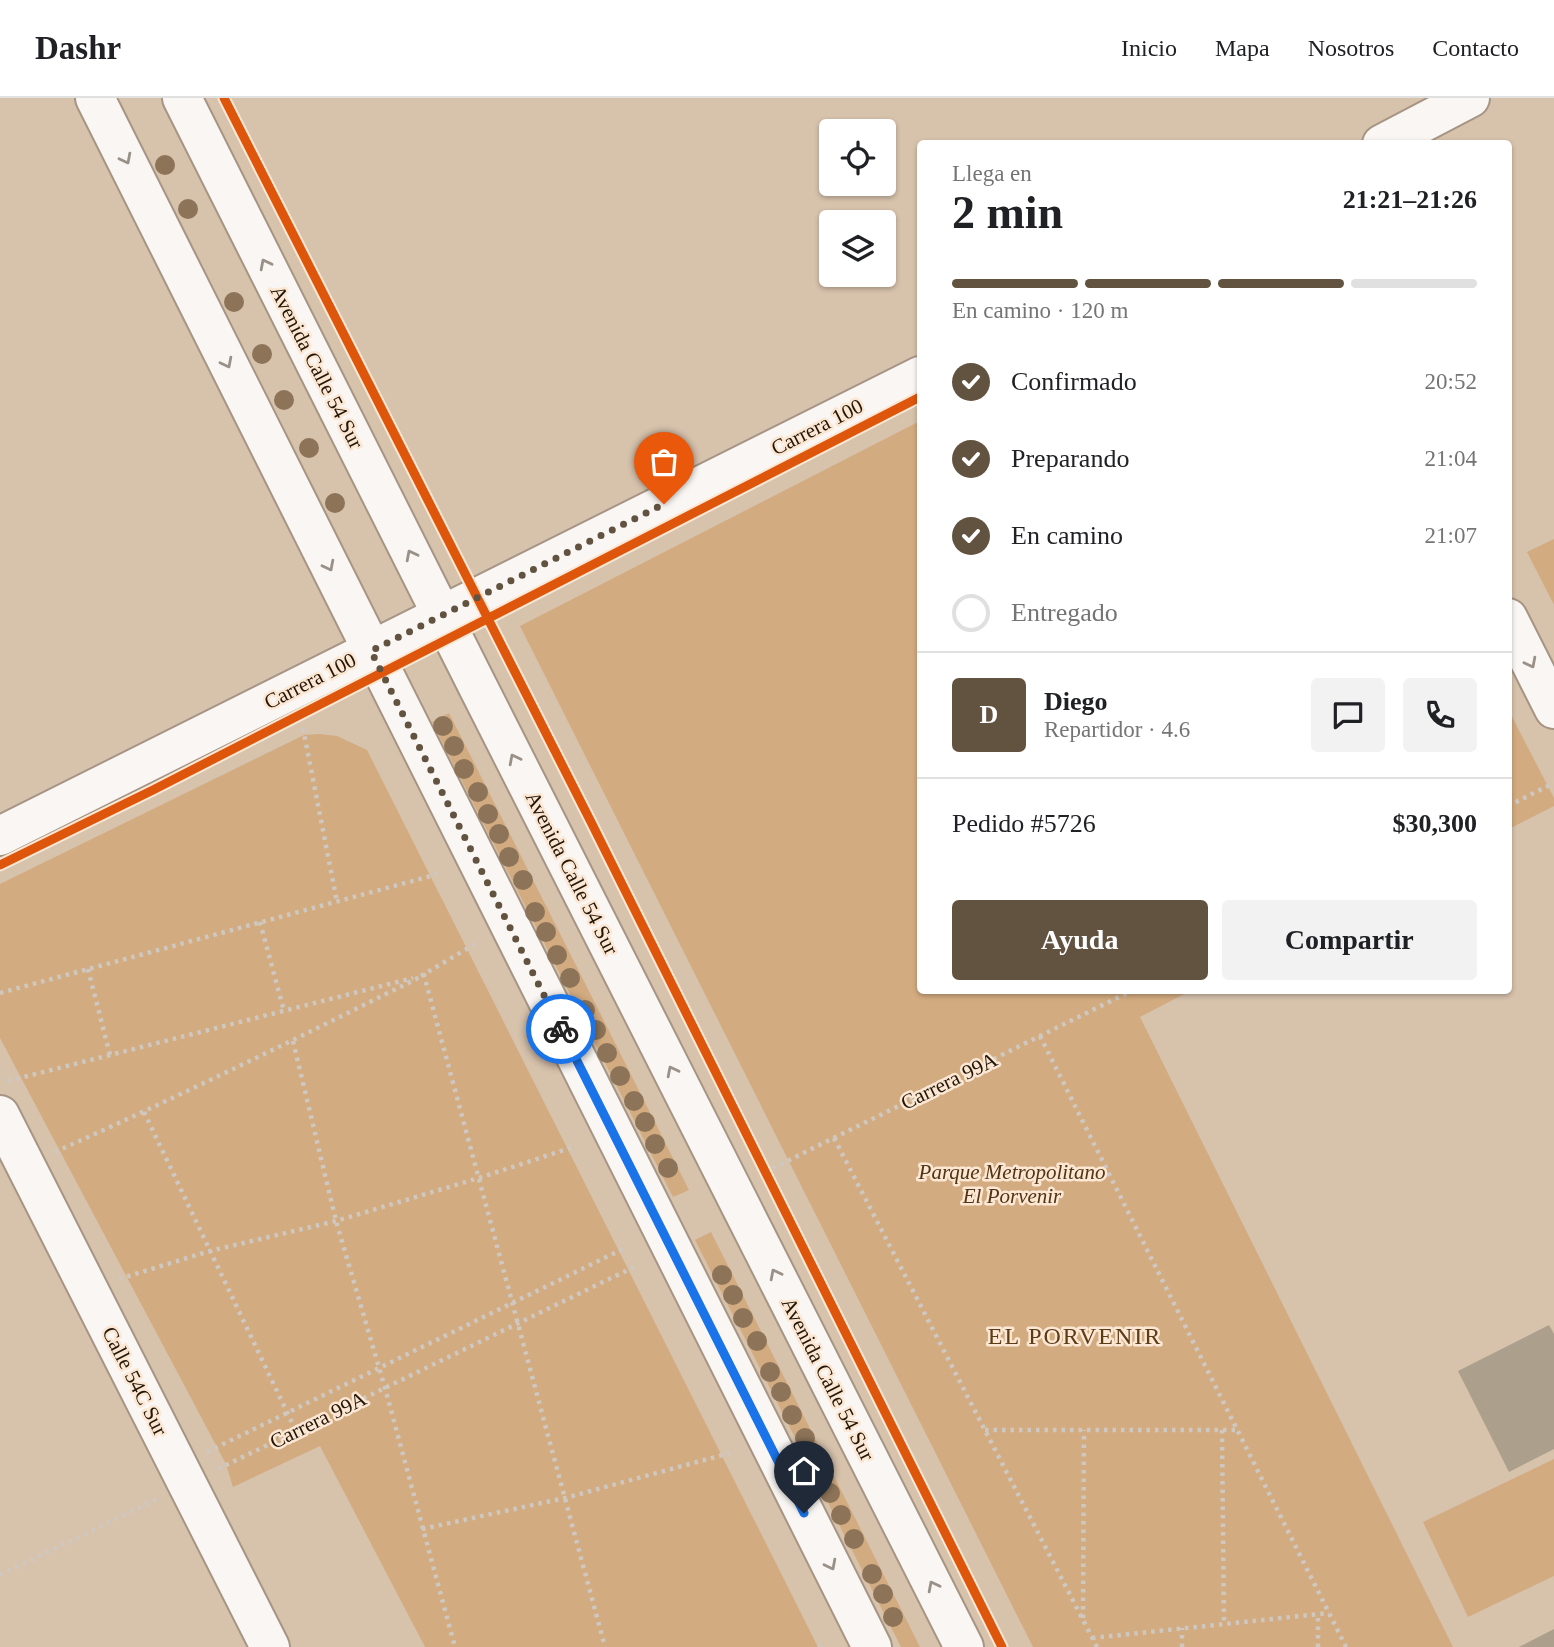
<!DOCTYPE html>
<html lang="es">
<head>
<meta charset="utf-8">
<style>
	:root { --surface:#fff; --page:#f2f2f2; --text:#202124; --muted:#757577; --line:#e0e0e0; --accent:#625240 }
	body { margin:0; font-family:"Times New Roman",serif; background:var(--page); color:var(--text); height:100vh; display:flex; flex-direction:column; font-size:26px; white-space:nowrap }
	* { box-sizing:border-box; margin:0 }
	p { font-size:23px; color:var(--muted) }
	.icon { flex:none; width:38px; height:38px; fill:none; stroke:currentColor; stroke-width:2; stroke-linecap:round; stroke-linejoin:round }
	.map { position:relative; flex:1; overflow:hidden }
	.drawer { position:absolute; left:917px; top:42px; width:595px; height:854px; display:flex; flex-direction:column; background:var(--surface); border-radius:7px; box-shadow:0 2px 5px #0004 }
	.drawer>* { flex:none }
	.buttons { position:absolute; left:819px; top:21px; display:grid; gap:14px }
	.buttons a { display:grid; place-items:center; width:77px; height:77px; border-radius:7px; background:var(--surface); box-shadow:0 2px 5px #0004; font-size:35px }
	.pin { position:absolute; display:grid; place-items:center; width:60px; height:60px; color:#fff; margin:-72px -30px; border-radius:50% 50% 50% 0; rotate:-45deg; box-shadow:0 0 7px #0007 }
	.pin .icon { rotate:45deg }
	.courier { position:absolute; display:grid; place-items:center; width:70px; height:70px; margin:-35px; border:5px solid #1a73e8; border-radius:50%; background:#fff; color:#222; box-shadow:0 2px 9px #0007 }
	.head em { font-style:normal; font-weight:700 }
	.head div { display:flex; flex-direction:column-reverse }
	.head { display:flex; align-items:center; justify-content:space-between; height:119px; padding:0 35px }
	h1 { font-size:46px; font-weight:700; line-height:52px }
	.bar { display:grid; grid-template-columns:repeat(4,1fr); gap:10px 7px; align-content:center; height:84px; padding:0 35px }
	.bar i { height:9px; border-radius:5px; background:var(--line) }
	.bar .selected { background:var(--accent) }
	.bar p { grid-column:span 4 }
	.line { display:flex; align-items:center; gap:18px; padding:0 35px; border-top:2px solid var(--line) }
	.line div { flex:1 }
	.round { display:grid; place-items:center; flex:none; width:74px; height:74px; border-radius:7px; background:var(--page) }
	ol { padding:0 35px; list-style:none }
	li { display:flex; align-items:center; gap:21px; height:77px }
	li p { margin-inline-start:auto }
	li .icon { padding:7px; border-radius:50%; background:var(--accent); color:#fff; stroke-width:4 }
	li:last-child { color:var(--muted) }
	li i { width:38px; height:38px; border:4px solid var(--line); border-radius:50% }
	.action { display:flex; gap:14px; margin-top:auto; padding:14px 35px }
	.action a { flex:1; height:80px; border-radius:7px; background:var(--accent); color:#fff; font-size:28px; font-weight:700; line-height:80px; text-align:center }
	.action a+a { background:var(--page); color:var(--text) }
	header { display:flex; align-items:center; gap:42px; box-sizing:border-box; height:98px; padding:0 35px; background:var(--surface); border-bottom:2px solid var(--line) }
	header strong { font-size:33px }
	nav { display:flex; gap:38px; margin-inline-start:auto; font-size:24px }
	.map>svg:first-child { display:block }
</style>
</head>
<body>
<header>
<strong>Dashr</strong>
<nav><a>Inicio</a><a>Mapa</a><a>Nosotros</a><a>Contacto</a></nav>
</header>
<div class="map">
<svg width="1554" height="1549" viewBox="0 0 1554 1549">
	<rect width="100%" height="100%" fill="#d7c2ac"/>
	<g fill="#d3ab80">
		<polygon points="920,323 920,892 1190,893 1140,919 1453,1549 1033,1549 520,528"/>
		<polygon points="1554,441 1554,507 1527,454"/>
		<polygon points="1508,611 1554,700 1554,708 1509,731"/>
		<polygon points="449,615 689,1092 673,1099 432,624"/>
		<polygon points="320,636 337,638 367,652 818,1549 425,1549 320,1348 233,1389 226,1366 0,940 0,786 304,637"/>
		<polygon points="711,1134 920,1549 901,1549 695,1142"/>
		<polygon points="1554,1361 1554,1478 1468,1519 1423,1424"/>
	</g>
	<g fill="#ac9f8c">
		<polygon points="1549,1227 1554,1236 1554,1351 1509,1374 1458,1273"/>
		<polygon points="1554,1531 1554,1549 1519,1549"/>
	</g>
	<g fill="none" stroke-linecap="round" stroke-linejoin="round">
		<defs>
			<g id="minor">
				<polyline points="95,0 872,1549"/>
				<polyline points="182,0 477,587 964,1549"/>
				<polyline points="1382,46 1470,0"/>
				<polyline points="1508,520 1554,611"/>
				<polyline points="0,738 920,278"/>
				<polyline points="0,1017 270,1549"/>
			</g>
		</defs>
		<use href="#minor" stroke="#a69584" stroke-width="42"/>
		<g stroke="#cec8c0" stroke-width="4.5" stroke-dasharray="3.5 5" stroke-linecap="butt">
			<polyline points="303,630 337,804"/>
			<polyline points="1508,708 1554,685"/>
			<polyline points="260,824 284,913"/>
			<polyline points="88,871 110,957"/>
			<polyline points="421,878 475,846"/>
			<polyline points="0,895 431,778 439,774"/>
			<polyline points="1040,938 1346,1549"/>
			<polyline points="293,943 336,1123 385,1290 455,1549"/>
			<polyline points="8,983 413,880"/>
			<polyline points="144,1014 296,1333"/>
			<polyline points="834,1040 1097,1549"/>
			<path d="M55,1054C180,998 302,938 424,877L605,1549"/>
			<polyline points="765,1074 1133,892"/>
			<polyline points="119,1181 210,1153 336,1123 479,1080 576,1048"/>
			<polyline points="985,1332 1237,1332"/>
			<polyline points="1222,1332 1224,1526"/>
			<polyline points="207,1354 627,1149"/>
			<polyline points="218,1371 636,1168"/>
			<polyline points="422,1431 565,1400 730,1355"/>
			<polyline points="0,1477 157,1401"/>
			<polyline points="1083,1520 1084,1332"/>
			<polyline points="1092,1540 1329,1515"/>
			<polyline points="818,1549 825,1545"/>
			<polyline points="1182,1549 1182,1530"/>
			<polyline points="1318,1549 1318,1517"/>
		</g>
		<use href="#minor" stroke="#f9f6f3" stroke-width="38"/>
		<defs>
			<g id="cycleway">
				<polyline points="224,0 590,722 1002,1549"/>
				<polyline points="0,767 153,692 920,299"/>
			</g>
		</defs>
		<use href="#cycleway" stroke="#fbe7d3" stroke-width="13"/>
		<use href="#cycleway" stroke="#de560c" stroke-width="9"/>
	</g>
	<g fill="#8d7458">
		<circle cx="165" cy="67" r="10"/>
		<circle cx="188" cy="111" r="10"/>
		<circle cx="234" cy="204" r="10"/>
		<circle cx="262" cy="256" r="10"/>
		<circle cx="284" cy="302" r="10"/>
		<circle cx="309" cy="350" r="10"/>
		<circle cx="335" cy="405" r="10"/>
		<circle cx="443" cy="628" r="10"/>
		<circle cx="454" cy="648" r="10"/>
		<circle cx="464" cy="671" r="10"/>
		<circle cx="478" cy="694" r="10"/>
		<circle cx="488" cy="716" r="10"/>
		<circle cx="499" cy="736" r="10"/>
		<circle cx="509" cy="759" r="10"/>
		<circle cx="523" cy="782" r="10"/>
		<circle cx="535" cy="814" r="10"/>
		<circle cx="546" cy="834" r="10"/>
		<circle cx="557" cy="857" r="10"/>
		<circle cx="570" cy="880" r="10"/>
		<circle cx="585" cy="912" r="10"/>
		<circle cx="596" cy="932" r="10"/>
		<circle cx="607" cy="955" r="10"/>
		<circle cx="620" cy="978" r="10"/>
		<circle cx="634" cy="1003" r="10"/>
		<circle cx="645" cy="1024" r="10"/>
		<circle cx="655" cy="1046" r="10"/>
		<circle cx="668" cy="1070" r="10"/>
		<circle cx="722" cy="1177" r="10"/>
		<circle cx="733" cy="1197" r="10"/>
		<circle cx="743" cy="1220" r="10"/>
		<circle cx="757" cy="1243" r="10"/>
		<circle cx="770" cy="1274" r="10"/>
		<circle cx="781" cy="1294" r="10"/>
		<circle cx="792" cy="1317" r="10"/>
		<circle cx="805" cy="1340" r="10"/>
		<circle cx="819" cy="1375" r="10"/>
		<circle cx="830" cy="1395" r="10"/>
		<circle cx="841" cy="1417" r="10"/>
		<circle cx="854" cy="1441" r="10"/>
		<circle cx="872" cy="1476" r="10"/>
		<circle cx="883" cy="1496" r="10"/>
		<circle cx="893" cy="1519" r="10"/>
	</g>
	<defs><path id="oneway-chevron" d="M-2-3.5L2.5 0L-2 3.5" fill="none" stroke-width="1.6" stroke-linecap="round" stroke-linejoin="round" transform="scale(1.75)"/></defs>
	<g stroke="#999188">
		<use href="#oneway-chevron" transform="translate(126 61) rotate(63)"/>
		<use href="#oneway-chevron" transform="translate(265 166) rotate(-117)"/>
		<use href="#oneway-chevron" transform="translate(227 265) rotate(63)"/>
		<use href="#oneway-chevron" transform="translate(411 457) rotate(-117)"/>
		<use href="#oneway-chevron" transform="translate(329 468) rotate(63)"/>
		<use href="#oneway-chevron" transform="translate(1531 565) rotate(63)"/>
		<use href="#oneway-chevron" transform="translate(514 661) rotate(-117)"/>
		<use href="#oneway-chevron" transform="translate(672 973) rotate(-117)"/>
		<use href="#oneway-chevron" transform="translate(775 1176) rotate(-117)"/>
		<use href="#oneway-chevron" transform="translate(831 1467) rotate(63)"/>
		<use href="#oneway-chevron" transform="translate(933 1488) rotate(-117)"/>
	</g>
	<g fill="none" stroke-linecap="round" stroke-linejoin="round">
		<polyline stroke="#625240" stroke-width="7" stroke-dasharray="0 12.6" points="561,931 371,553 664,406"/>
		<polyline stroke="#1a73e8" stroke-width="9" points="561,931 804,1415"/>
	</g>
	<g text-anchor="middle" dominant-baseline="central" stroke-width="5" stroke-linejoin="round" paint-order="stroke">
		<g font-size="21" fill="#231606" stroke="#fbe7d3">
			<text transform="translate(317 269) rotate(63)">Avenida Calle 54 Sur</text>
			<text transform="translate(817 329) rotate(-27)">Carrera 100</text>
			<text transform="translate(310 583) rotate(-27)">Carrera 100</text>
			<text transform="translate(572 775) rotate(63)">Avenida Calle 54 Sur</text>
			<text transform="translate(949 983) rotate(-26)">Carrera 99A</text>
			<text transform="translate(828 1281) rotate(63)">Avenida Calle 54 Sur</text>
			<text transform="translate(135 1283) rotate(63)">Calle 54C Sur</text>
			<text transform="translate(318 1322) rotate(-26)">Carrera 99A</text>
		</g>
		<g font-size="21" font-style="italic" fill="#503413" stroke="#fbe7d3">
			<text x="1012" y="1074">Parque Metropolitano<tspan x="1012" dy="24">El Porvenir</tspan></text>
		</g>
		<g font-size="24" letter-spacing="2" fill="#5c3c15" stroke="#fbe7d3">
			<text x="1075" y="1238">EL PORVENIR</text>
		</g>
	</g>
</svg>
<div class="buttons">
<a><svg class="icon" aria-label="locate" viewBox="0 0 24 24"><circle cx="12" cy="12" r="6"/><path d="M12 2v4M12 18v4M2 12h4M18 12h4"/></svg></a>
<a><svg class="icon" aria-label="layers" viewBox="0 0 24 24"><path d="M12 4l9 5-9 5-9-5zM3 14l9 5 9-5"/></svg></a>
</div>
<div class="pin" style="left:664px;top:406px;background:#ea580c"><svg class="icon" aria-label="bag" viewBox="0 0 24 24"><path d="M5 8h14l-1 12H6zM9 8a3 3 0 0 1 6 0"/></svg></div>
<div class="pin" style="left:804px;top:1415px;background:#1f2937"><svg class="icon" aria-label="home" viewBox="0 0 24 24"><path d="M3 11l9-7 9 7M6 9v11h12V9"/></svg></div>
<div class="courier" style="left:561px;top:931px"><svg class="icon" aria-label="bike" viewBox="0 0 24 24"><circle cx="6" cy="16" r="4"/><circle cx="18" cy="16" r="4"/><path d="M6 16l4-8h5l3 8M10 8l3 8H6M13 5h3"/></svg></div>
<section class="drawer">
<div class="head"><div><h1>2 min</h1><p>Llega en</p></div><em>21:21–21:26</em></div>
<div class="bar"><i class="selected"></i><i class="selected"></i><i class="selected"></i><i></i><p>En camino · 120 m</p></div>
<ol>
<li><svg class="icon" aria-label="check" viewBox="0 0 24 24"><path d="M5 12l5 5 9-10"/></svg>Confirmado<p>20:52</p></li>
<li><svg class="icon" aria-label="check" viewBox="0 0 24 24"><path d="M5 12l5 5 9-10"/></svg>Preparando<p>21:04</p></li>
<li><svg class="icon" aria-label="check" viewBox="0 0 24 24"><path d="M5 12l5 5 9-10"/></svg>En camino<p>21:07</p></li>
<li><i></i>Entregado</li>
</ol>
<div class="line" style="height:126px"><b class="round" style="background:var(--accent);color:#fff">D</b><div><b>Diego</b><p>Repartidor · 4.6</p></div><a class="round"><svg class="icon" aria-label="chat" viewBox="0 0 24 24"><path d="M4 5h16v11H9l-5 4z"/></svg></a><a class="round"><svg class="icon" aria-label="phone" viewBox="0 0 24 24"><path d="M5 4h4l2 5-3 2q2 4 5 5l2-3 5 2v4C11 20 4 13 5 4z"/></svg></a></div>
<div class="line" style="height:91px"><div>Pedido #5726</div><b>$30,300</b></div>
<div class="action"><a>Ayuda</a><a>Compartir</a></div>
</section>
</div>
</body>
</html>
